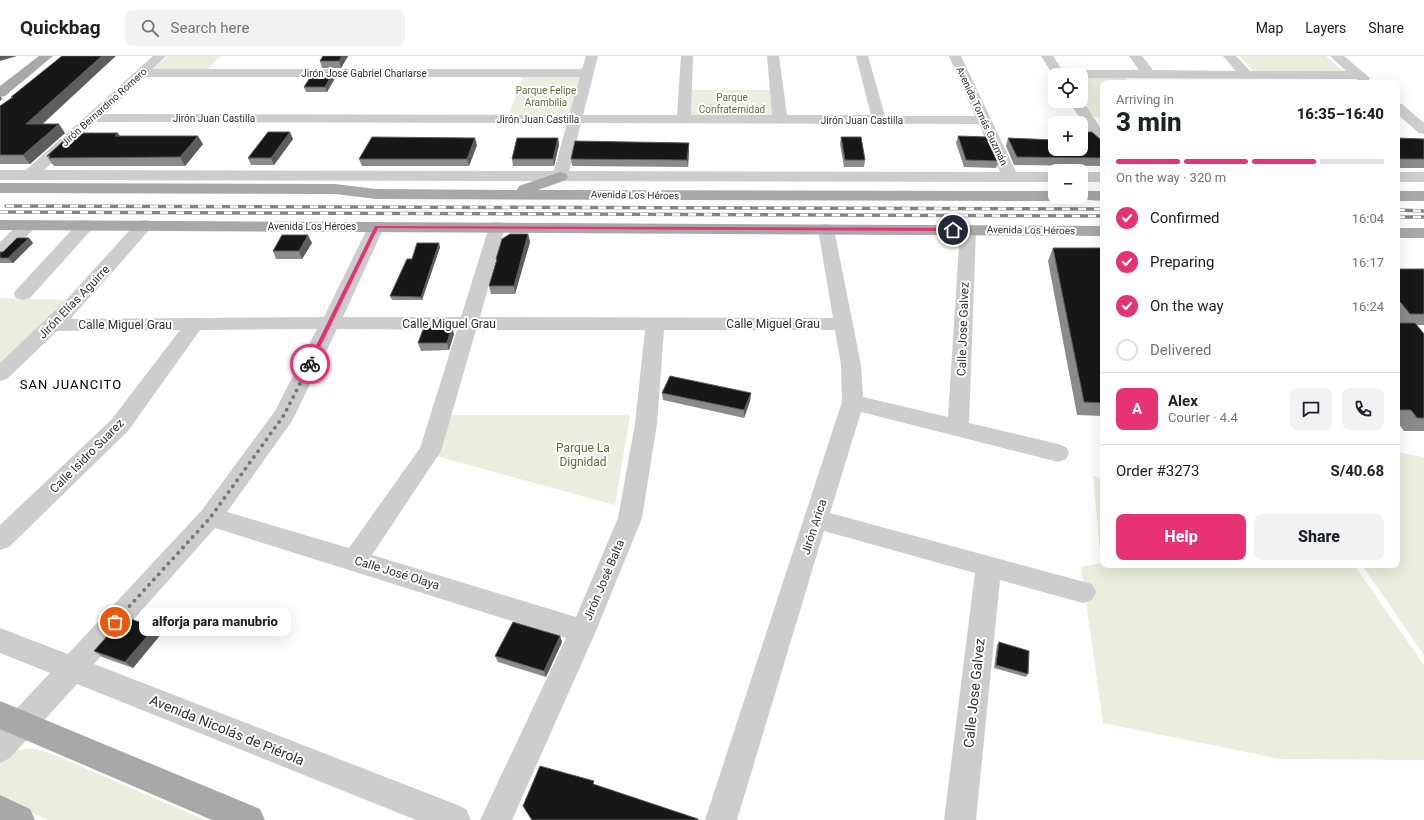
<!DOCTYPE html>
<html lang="en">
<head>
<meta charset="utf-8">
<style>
	:root { --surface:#fff; --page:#f2f2f2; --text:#202124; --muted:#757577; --line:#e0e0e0; --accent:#e73373 }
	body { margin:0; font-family:Roboto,sans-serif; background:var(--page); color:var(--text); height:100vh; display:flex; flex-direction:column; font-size:15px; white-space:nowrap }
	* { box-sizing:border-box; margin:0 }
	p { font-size:13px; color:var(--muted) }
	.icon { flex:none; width:22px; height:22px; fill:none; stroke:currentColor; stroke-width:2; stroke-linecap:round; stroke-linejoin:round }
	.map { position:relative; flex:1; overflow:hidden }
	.side { position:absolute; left:1100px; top:24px; width:300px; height:488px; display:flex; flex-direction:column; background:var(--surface); border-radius:8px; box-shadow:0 4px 16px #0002 }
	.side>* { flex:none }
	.fabs { position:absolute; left:1048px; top:12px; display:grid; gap:8px }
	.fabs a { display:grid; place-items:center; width:40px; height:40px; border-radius:8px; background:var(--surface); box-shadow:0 4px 16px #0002; font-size:20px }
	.pin { position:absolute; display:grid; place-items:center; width:34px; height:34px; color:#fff; margin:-17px; border:2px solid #fff; border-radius:50%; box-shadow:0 1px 4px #0007 }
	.courier { position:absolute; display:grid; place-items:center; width:40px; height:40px; margin:-20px; border:3px solid #e73373; border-radius:50%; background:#fff; color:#222; box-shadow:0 1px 5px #0007 }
	.bubble { position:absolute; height:28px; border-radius:8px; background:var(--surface); box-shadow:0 4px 16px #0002; font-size:13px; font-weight:800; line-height:28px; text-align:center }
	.overview em { font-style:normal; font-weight:800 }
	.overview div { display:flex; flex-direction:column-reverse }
	.overview { display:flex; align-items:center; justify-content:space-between; height:68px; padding:0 16px }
	h1 { font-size:26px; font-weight:800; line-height:30px }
	.bar { display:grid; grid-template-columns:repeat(4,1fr); gap:6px 4px; align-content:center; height:48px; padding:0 16px }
	.bar i { height:5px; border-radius:3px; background:var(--line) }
	.bar .current { background:var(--accent) }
	.bar p { grid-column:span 4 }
	.line { display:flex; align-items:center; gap:10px; padding:0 16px; border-top:1px solid var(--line) }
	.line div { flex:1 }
	.round { display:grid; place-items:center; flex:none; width:42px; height:42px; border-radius:8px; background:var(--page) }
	ol { padding:0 16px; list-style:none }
	li { display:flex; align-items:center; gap:12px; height:44px }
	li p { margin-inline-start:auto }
	li .icon { padding:4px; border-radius:50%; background:var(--accent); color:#fff; stroke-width:4 }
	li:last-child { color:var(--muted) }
	li i { width:22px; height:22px; border:2px solid var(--line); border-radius:50% }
	.primary-button { display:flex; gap:8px; margin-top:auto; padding:8px 16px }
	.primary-button a { flex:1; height:46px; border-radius:8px; background:var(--accent); color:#fff; font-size:16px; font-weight:800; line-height:46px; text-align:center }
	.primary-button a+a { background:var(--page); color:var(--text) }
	header { display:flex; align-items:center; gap:24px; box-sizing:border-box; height:56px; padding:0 20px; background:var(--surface); border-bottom:1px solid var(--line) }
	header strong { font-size:19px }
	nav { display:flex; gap:22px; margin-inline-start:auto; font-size:14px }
	.search { width:280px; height:36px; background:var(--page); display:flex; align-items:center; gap:10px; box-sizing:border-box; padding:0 14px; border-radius:8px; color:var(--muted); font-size:15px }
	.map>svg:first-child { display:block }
</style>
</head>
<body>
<header>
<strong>Quickbag</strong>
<div class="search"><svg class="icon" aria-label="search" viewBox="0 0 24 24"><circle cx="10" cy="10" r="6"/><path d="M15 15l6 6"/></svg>Search here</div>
<nav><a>Map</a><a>Layers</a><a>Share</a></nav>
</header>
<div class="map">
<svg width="1424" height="764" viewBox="0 0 1424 764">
	<rect width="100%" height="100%" fill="#fff"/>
	<g fill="#ebedde">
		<polygon points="168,0 221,0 208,13 154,13"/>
		<polygon points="1239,0 1326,0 1343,15 1254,15"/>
		<polygon points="523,21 580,21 570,59 509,58"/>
		<polygon points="1081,22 1126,22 1129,27 1103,27 1103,61 1093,61 1081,42"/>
		<polygon points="692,34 770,34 772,60 691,60"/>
		<polygon points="0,242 71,244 0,311"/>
		<polygon points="448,359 630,359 615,449 436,400"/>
		<polygon points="1397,396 1424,401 1424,599 1362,509 1397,509"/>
		<polygon points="1093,419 1103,424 1103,509 1354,509 1424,609 1424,704 1280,703 1103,667 1081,511 1101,507"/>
		<polygon points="32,692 47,696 205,764 48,764 0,743 0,706 18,694"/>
	</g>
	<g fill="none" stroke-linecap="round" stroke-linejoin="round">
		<g fill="#cdcdcd" fill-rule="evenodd">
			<path d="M153,0H166L153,13H582L586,0H598L583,59H677L681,0H693L691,59H772L767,0H779L787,59H871L856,0H868L885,60H975L949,0H961L1016,116H1055V126L0,124V114H26ZM145,21H580L569,59L105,58ZM96,66L567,67L554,115L44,114ZM581,67L979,68L1000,116L569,115Z"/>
			<polygon points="1041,0 1053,0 1062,14 1139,14 1129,0 1142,0 1153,14 1236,15 1223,0 1236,0 1250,15 1346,15 1330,0 1344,0 1370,22 1368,25 1363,26 1356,23 1081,22 1081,19 1055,19 1055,22"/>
			<polygon points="1081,42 1103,76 1103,92 1098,91 1069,45 1081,45"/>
			<polygon points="1397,47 1402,48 1424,67 1424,78 1419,77 1397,58"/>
			<rect x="1081" y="116" width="22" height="10"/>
			<rect x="1397" y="116" width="27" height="10"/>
			<polygon points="28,164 34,165 36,169 34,173 6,200 0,201 0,186 22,165"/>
			<polygon points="86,164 92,165 94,169 92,173 30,242 23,244 16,242 14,238 16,234 80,165"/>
			<path d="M144,164L150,165L152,169L150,173L116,212L70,263L324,261L368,171L370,167L376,166L382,167L384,171L343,261H461L489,171L491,167L497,166L503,167L505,171L480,261L833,262L818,173L820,169L826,168L832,169L834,173L861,309L863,341L948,361L960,174L962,170L968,169L974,170L976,174L969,367L1058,388L1066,391L1069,397L1066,403L1058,406L861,356L830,457L1092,528L1096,536L1092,544L1083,547L1000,524L976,764H944L975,517L824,475L737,764H705L842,346L841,309L835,274H664L657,368L642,462L596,575L512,764H480L566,582L215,472L94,608L455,748L466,753L471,764H416L77,628L10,702L0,707V670L50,617L0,597V572L68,598L202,454L275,355L317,273L200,274L128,375L9,491L0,494V469L112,363L180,274L57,275L7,323L0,325V307L68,242L138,165ZM337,273L457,274L420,392L349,492L227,456L292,365ZM476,274H645L635,368L618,462L576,561L372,499L441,395Z"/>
		</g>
		<g fill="#a8a8a8" fill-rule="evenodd">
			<polygon points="39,0 53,0 5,40 0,41 0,30"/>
			<polygon points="560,116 566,118 568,121 566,124 538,134 1055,135 1055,141 1062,141 1061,143 1055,145 376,143 335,138 0,137 0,127 335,128 376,133 517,134 519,130"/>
			<polygon points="1081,135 1103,135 1103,145 1075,143 1074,141 1081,141"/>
			<rect x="1397" y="135" width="27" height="10"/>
			<polygon points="0,164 1103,170 1103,180 0,174"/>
			<rect x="1397" y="172" width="27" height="10"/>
			<polygon points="0,645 260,753 265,764 212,764 0,673"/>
			<polygon points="0,739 30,753 35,764 0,764"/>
		</g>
		<defs>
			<g id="rail">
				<polyline points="6,150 1103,153"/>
				<polyline points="1397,154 1424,155"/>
				<polyline points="0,156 1103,160"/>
				<polyline points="1397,161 1424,161"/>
			</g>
		</defs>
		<use href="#rail" stroke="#858585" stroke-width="3.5"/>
		<use href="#rail" stroke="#fff" stroke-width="2.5" stroke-dasharray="8" stroke-linecap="butt"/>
	</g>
	<g fill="#8b8b8b">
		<polygon points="323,0 348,0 341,12 322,12 320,5"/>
		<polygon points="335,22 327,36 306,36 304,31"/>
		<polygon points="91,23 43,68 65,77 30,108 0,108 0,50 12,42 11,41"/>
		<polygon points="120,80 203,88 185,110 54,110 53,108 52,108 47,100"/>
		<polygon points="958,80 999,105 996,112 964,111 956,87"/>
		<polygon points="841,81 865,104 864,111 844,111 840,88"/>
		<polygon points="558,82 559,89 554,110 513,110 512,103"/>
		<polygon points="1008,82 1055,93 1101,84 1103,84 1103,110 1014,109 1006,90"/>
		<polygon points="1397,82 1424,83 1424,112 1397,112"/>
		<polygon points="293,83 274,109 251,109 248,102"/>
		<polygon points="477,89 469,110 362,110 359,103"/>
		<polygon points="689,94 688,111 572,110 571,103"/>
		<polygon points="528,178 530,186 515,238 491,238 489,230 496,205 496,203"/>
		<polygon points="29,182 33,187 13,207 0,207 0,196 3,196"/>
		<polygon points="312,187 302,203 276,203 273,195"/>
		<polygon points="440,191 422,244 392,244 390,240 412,203"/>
		<polygon points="1053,192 1103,192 1103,360 1077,359 1048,205"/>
		<polygon points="1397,213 1424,213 1424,269 1417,269 1424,278 1424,375 1404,375 1398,367 1397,367 1397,267 1399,267 1397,264"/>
		<polygon points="454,278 449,294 421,295 418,287"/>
		<polygon points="662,337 751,337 750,345 744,362 663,344"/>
		<polygon points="162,577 133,612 102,601 94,595"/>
		<polygon points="560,580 562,586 546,621 498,606 495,600"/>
		<polygon points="999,586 1028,618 1026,621 994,612 997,589"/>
	</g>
	<g fill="#5d5d5d">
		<polygon points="0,0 17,0 0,5"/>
		<polygon points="102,0 116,0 32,77 26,68"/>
		<polygon points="342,0 348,0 341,12 339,5"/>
		<polygon points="333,17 335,22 327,36 325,31"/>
		<polygon points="0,40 2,43 0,45"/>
		<polygon points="59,68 65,77 30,108 23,99"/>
		<polygon points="290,76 293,83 274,109 271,102"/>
		<polygon points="118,77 123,85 115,80"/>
		<polygon points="198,80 203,88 185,110 180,101"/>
		<polygon points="475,82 477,89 469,110 467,103"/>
		<polygon points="558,82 559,89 554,110 553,103"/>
		<polygon points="689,87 689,94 688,111 687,104"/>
		<polygon points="528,178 530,186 515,238 514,230"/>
		<polygon points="308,179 312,187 302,203 299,195"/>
		<polygon points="29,182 33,187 13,207 8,202"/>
		<polygon points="439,187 440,191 422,244 421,241"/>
		<polygon points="452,271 454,278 449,294 447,287"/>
		<polygon points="751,337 750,345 744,362 744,354"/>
		<polygon points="155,571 162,577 133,612 125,606"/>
		<polygon points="560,580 562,586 546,621 544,615"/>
	</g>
	<g fill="#171717" stroke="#5d5d5d">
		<polygon points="62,0 102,0 26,68 59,68 23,99 0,99 0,50 13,41 11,41"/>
		<polygon points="323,0 342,0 339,5 320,5"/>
		<polygon points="313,17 333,17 325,31 304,31"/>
		<polygon points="268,76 290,76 271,102 248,102"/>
		<polygon points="1081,76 1092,76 1101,84 1103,84 1103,102 1017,101 1008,82 1055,84 1055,93 1081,93"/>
		<polygon points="72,77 118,77 115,80 198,80 180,101 49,102 50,100 47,100"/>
		<polygon points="958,80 988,81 999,105 966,104"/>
		<polygon points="372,81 475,82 467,103 359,103"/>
		<polygon points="841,81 861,81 865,104 845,104"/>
		<polygon points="517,82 558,82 553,103 512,103"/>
		<polygon points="1397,82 1424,83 1424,103 1397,103"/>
		<polygon points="575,85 689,87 687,104 571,103"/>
		<polygon points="510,178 528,178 514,230 489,230 497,203 496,203 502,183"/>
		<polygon points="282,179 308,179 299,195 273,195"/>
		<polygon points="17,182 29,182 8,202 0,202 0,196 3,196"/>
		<polygon points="417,187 439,187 421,241 390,240 407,203 412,203"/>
		<polygon points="1053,192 1103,192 1103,347 1084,346"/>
		<polygon points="1397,213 1424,213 1424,258 1410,258 1397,242"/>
		<polygon points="1397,267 1415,267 1424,278 1424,362 1417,362 1411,354 1397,354"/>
		<polygon points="424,271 452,271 447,287 418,287"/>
		<polygon points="670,320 751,337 744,354 662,337"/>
		<polygon points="124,561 155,571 125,606 94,595"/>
		<polygon points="513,566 560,580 544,615 495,600"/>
		<polygon points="999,586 1029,595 1028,618 996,609"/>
		<polygon points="540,710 594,725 593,728 698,763 698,764 532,764 523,750"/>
	</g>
	<polygon fill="#e73373" points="375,170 953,172 955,174 953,175 378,172 312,308 307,309 307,308"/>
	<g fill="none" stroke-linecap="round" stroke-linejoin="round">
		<polyline stroke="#787878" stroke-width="4" stroke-dasharray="0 7.2" points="115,566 210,462 284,359 310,308"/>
	</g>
	<g text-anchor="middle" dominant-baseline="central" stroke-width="4" stroke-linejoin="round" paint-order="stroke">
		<g font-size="10" fill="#303030" stroke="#fff">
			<text x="364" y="17">Jirón José Gabriel Chariarse</text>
			<text transform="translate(104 51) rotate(-42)">Jirón Bernardino Romero</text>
			<text transform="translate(982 60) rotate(65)">Avenida Tomás Guzmán</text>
			<text x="214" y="62">Jirón Juan Castilla</text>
			<text x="538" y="63">Jirón Juan Castilla</text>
			<text x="862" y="64">Jirón Juan Castilla</text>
			<text transform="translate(635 139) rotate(1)">Avenida Los Héroes</text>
			<text x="312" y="170">Avenida Los Héroes</text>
			<text transform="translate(1031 174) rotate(1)">Avenida Los Héroes</text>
		</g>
		<g font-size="10" fill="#616d3d" stroke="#fff">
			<text x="546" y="34">Parque Felipe<tspan x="546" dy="12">Arambilia</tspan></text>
			<text x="732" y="41">Parque<tspan x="732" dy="12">Confraternidad</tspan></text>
		</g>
		<g font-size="12" fill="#303030" stroke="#fff">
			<text transform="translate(74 246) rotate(-46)">Jirón Elías Aguirre</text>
			<text x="449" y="268">Calle Miguel Grau</text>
			<text x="773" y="268">Calle Miguel Grau</text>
			<text x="125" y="269">Calle Miguel Grau</text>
			<text transform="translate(963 273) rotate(-88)">Calle Jose Galvez</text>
			<text transform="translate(87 400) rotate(-45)">Calle Isidro Suarez</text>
			<text transform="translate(814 471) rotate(-72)">Jirón Arica</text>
			<text transform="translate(397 517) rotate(17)">Calle José Olaya</text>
			<text transform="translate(604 524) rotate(-67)">Jirón José Balta</text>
		</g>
		<g font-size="12" fill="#616d3d" stroke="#fff">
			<text x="583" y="392">Parque La<tspan x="583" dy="14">Dignidad</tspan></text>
		</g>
		<g font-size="13" letter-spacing="1" fill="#000" stroke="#fff">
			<text x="71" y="328">SAN JUANCITO</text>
		</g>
		<g font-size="14" fill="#303030" stroke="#fff">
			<text transform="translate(974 637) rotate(-84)">Calle Jose Galvez</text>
			<text transform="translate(227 674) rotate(22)">Avenida Nicolás de Piérola</text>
		</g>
	</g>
</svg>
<div class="fabs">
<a><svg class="icon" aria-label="locate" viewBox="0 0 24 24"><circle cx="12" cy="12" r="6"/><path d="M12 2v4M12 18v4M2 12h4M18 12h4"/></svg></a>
<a>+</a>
<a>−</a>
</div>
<div class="pin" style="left:115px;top:566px;background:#ea580c"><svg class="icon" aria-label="bag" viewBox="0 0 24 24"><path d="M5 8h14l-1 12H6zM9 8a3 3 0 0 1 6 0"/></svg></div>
<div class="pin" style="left:953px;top:174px;background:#1f2937"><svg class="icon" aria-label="home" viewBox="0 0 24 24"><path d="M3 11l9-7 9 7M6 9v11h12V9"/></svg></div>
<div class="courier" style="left:310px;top:308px"><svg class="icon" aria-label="bike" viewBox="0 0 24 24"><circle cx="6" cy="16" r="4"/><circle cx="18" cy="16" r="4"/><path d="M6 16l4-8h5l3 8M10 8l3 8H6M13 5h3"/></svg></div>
<div class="bubble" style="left:139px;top:552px;width:152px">alforja para manubrio</div>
<section class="side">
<div class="overview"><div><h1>3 min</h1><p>Arriving in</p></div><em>16:35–16:40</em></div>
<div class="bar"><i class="current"></i><i class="current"></i><i class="current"></i><i></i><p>On the way · 320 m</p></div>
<ol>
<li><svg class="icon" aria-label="check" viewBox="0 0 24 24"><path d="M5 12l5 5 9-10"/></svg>Confirmed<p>16:04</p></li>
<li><svg class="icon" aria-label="check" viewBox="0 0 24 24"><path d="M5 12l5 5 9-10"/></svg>Preparing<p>16:17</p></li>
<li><svg class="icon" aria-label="check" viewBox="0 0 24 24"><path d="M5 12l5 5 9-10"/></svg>On the way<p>16:24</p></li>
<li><i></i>Delivered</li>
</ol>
<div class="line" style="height:72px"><b class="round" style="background:var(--accent);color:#fff">A</b><div><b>Alex</b><p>Courier · 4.4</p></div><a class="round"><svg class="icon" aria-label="chat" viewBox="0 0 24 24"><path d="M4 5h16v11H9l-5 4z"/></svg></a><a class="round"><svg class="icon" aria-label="phone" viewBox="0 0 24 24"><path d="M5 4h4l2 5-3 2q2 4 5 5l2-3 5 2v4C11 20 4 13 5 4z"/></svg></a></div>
<div class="line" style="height:52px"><div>Order #3273</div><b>S/40.68</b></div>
<div class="primary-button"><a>Help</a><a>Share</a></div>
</section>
</div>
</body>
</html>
